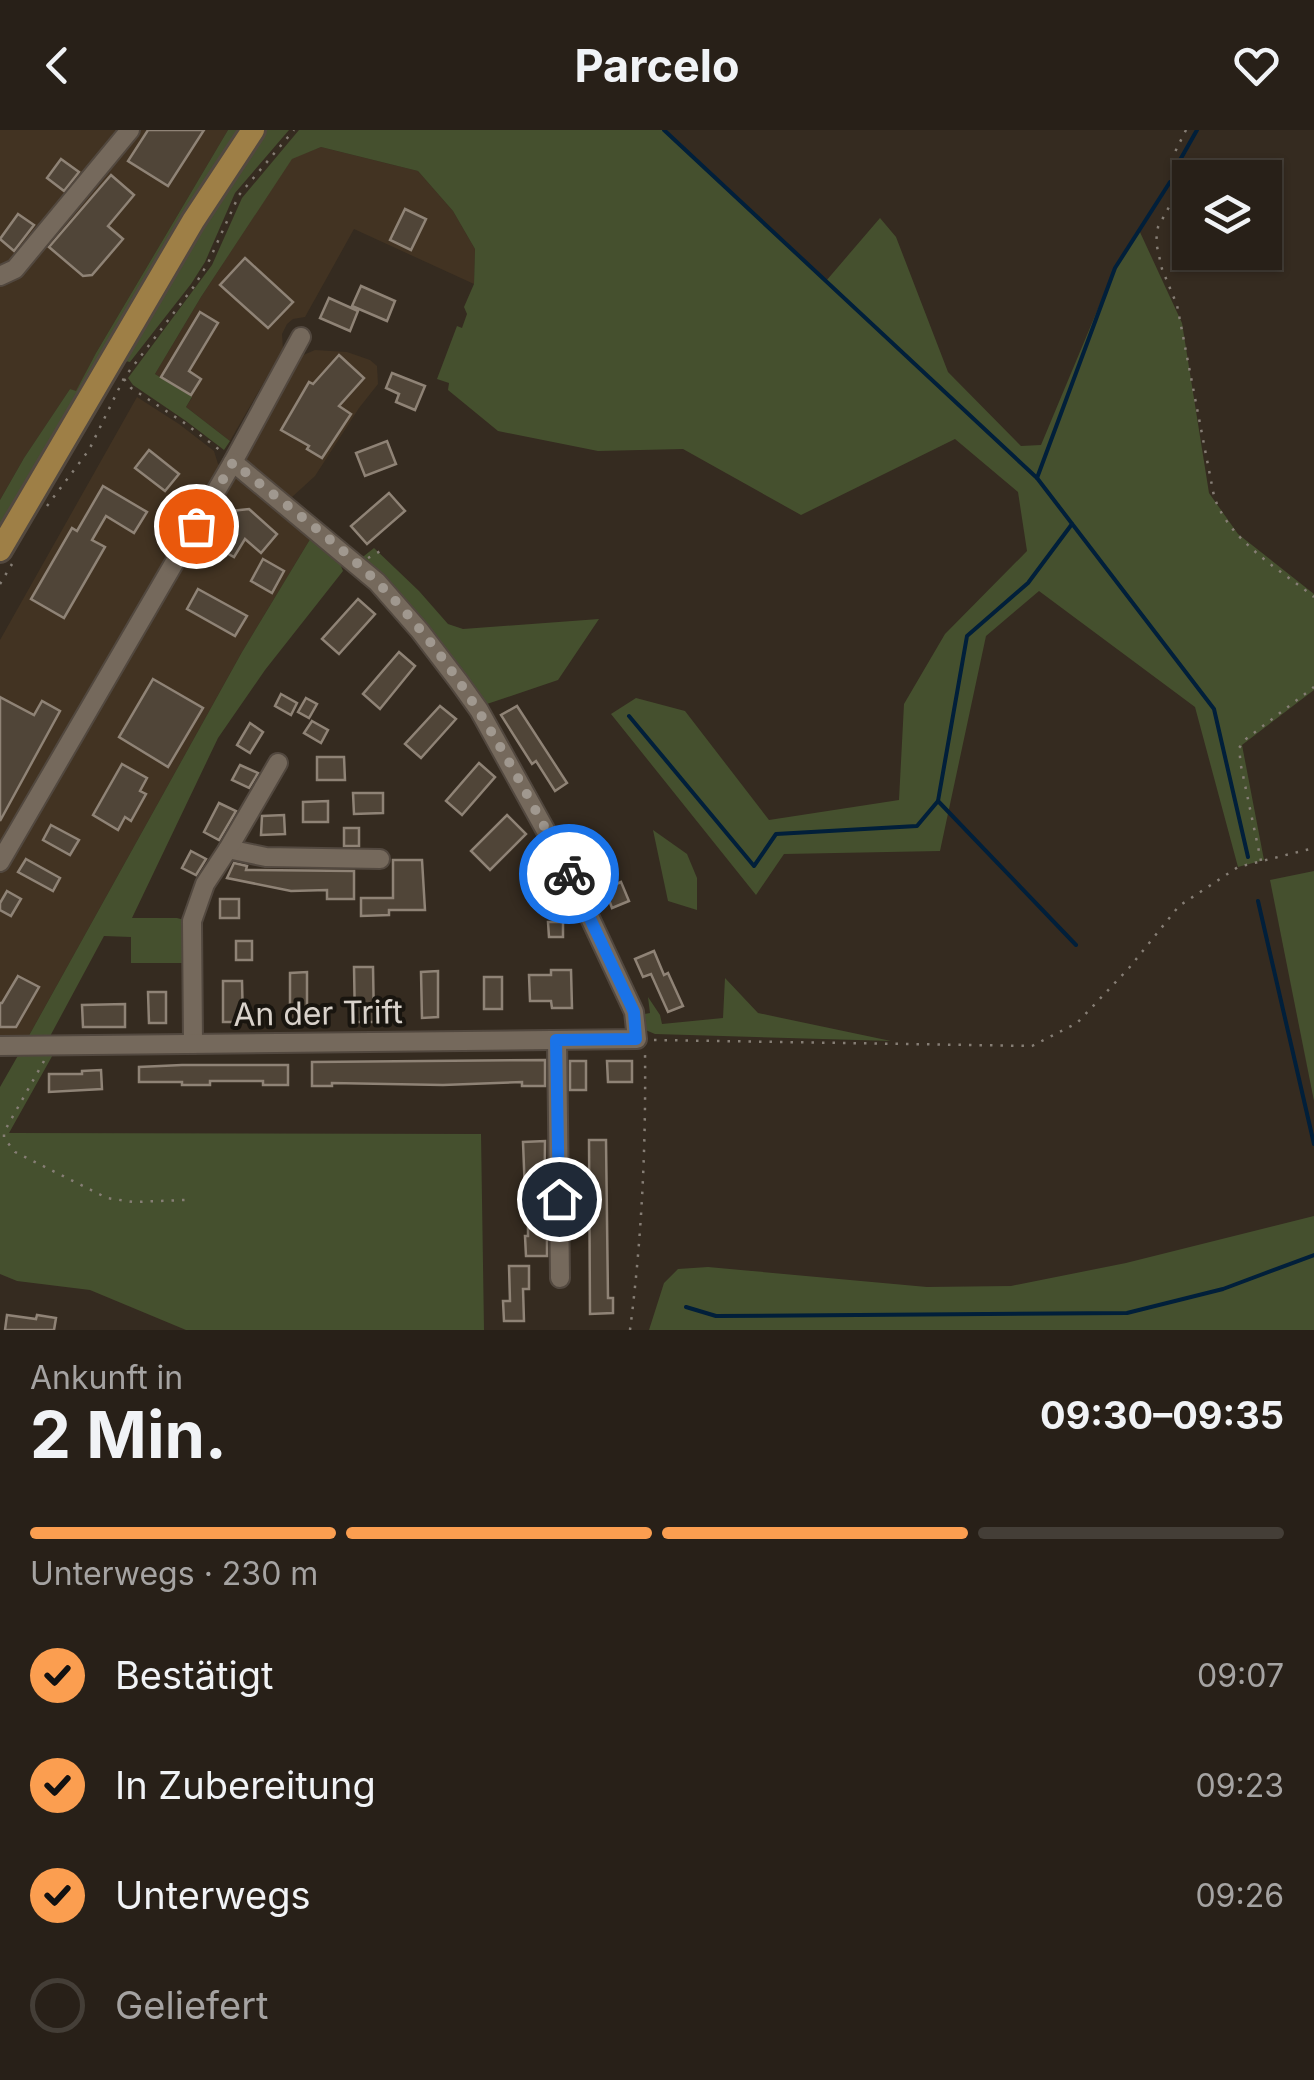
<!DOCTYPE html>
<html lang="de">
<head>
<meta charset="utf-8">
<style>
	:root { --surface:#282018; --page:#302821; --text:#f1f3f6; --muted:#a5a3a2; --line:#443e37; --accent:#fb9e50 }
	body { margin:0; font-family:Inter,sans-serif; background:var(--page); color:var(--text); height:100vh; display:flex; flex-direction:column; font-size:38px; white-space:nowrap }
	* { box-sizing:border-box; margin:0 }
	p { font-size:32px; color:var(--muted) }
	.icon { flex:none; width:55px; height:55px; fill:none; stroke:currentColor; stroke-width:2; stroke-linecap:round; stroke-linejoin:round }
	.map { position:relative; height:1200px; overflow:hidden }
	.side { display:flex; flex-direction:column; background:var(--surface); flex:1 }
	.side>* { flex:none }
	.tools { position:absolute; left:1172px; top:30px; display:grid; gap:20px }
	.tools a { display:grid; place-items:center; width:110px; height:110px; border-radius:0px; background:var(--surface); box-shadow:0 2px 8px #0004,0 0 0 2px var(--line); font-size:50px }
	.pin { position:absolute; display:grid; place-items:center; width:85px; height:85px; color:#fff; margin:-42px; border:5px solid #fff; border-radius:50%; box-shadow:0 2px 10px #0007 }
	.courier { position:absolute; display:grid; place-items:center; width:100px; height:100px; margin:-50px; border:8px solid #1a73e8; border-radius:50%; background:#fff; color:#222; box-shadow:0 2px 12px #0007 }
	.head em { font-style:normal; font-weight:700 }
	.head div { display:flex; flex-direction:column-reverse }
	.head { display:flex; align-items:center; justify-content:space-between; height:170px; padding:0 30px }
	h1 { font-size:65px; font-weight:700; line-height:75px }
	.bar { display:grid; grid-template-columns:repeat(4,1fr); gap:15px 10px; align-content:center; height:120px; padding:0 30px }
	.bar i { height:12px; border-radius:8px; background:var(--line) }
	.bar .selected { background:var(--accent) }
	.bar p { grid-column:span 4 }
	ol { padding:0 30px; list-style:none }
	li { display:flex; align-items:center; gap:30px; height:110px }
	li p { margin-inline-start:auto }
	li .icon { padding:10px; border-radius:50%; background:var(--accent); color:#111; stroke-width:4 }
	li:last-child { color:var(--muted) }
	li i { width:55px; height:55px; border:5px solid var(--line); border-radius:50% }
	header { display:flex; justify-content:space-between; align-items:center; height:130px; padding:0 30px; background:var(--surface); font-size:45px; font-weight:700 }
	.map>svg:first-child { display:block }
</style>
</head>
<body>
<header><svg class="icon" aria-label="back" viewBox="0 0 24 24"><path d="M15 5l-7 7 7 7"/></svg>Parcelo<svg class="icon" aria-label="heart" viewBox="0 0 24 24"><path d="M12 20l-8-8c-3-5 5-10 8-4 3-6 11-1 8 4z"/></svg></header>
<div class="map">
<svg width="1314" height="1200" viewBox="0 0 1314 1200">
	<rect width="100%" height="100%" fill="#352b20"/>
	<g fill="#423322">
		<polygon points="0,0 228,0 96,223 76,262 70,259 24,328 0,370"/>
		<polygon points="321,17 418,41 453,81 475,119 474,154 354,99 305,187 293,189 287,194 282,204 283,219 230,311 186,277 192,268 155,244 201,167 292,28"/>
		<polygon points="315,220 347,222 370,230 377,236 378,254 359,278 315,346 291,368 254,339 246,330 245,326 301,226"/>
		<polygon points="137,267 179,294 214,321 218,334 312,406 242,522 26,911 0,911 0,510"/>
	</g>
	<g fill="#45502e">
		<polygon points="228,0 242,0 58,302 38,330 12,376 0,406 0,370 24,328 70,259 76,261 96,223"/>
		<polygon points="263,0 289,0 235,63 205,132 191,154 130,232 125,231 122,226"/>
		<polygon points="299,0 664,0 826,151 880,88 896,107 948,242 1021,316 1041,315 1115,138 1139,100 1182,193 1209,363 1238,404 1314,464 1314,560 1242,615 1264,730 1238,737 1195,577 1039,461 986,506 940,721 784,724 756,765 611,584 636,568 685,581 769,690 899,670 904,574 945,504 1027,421 1018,362 955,309 801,385 683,319 598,321 498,301 448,260 449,253 437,249 457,196 462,198 467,184 464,177 474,154 475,119 453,81 418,41 321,17 292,29 201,167 155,244 192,267 186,277 230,311 224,320 186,291 133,255 128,248 212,135 242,68"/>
		<polygon points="312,406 337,426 343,441 265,540 218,608 132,788 177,788 188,791 189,833 131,833 131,807 104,806 48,910 26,911 242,522"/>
		<polygon points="374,418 419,461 448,494 463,499 599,489 558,550 481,576 359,430"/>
		<polygon points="653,700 687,724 697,748 697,780 668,771"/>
		<polygon points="1314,741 1314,971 1270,750"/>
		<polygon points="725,848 758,883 891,911 655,904 643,899 639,885 650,883 648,867 660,885 662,894 723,888"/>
		<polygon points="55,921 9,1003 481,1004 484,1200 186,1200 90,1160 17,1151 0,1144 0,957 20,922"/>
		<polygon points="1314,1086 1314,1200 649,1200 664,1153 678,1139 708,1137 927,1157 1011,1156 1126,1133"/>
	</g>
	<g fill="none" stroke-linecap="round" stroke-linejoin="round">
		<g stroke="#011f3a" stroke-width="4">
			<polyline points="664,0 1037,348 1214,579 1248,727"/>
			<polyline points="1180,30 1197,0"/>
			<polyline points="1037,348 1115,138 1170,52"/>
			<polyline points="1072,394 1028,453 967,506 938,671 1076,815"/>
			<polyline points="629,586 754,736 776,704 917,696 938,671"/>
			<polyline points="1258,771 1314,1014"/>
			<polyline points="686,1177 716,1186 1127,1183 1223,1159 1314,1125"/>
		</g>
	</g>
	<g fill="#504538" stroke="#8f8376" stroke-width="2.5">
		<polygon points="148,0 204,0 168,56 128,31"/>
		<polygon points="61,29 79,42 64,61 47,48"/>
		<polygon points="111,45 134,65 108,96 123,109 92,145 83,146 49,117"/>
		<polygon points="405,79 426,89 411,120 390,110"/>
		<polygon points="18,84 34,95 14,121 0,109"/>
		<polygon points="245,128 293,172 268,198 220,155"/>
		<polygon points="361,156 395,171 387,191 352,176"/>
		<polygon points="329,168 358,181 350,201 320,188"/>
		<polygon points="200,182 218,193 189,241 201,249 191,265 161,247"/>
		<polygon points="339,225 364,248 339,276 351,284 322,328 307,319 309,316 281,300 309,252 313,254"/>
		<polygon points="392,243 425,256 415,280 396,272 399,264 386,258"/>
		<polygon points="387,311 396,334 365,346 356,323"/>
		<polygon points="149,320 179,344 165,361 135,338"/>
		<polygon points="103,356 147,382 134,403 106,386 92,410 105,417 64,488 31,469 72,398 77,401"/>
		<polygon points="389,363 405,381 367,414 351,396"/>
		<polygon points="249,379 277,404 261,423 245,409 234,427 212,415 231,381"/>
		<polygon points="263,429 284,441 272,463 251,451"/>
		<polygon points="198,459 247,486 235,506 187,479"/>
		<polygon points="358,469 375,484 339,524 322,509"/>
		<polygon points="399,522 415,536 380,579 363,564"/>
		<polygon points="153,549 203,578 168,637 119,607"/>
		<polygon points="281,564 297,573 291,585 275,576"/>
		<polygon points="0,567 34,585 42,571 60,581 0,691"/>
		<polygon points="306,568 317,574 309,588 298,582"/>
		<polygon points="440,576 456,589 421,628 405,614"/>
		<polygon points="517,576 567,653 555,661 536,631 532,634 501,585"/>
		<polygon points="312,591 328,600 321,613 304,603"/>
		<polygon points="250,593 263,602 250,623 237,615"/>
		<polygon points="317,627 344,627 345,650 317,650"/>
		<polygon points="479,633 495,647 462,685 446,671"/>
		<polygon points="122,634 147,648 140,661 146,664 131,691 125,687 118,700 93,685"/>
		<polygon points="240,635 258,643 249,658 232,650"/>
		<polygon points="353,663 383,663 383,683 354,684"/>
		<polygon points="328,671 328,692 303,692 303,672"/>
		<polygon points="219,673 236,681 219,710 204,702"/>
		<polygon points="284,685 285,704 261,705 262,686"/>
		<polygon points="507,685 526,704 490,740 471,721"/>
		<polygon points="51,695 79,710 70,725 43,710"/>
		<rect x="344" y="698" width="15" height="18"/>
		<polygon points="191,721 206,729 196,745 182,738"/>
		<polygon points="26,729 60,748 53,761 18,742"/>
		<polygon points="393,730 422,730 425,780 389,780 389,785 361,786 361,768 393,768"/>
		<polygon points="234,733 247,736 246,740 354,741 354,769 327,769 327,760 291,761 227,748"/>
		<polygon points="542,749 551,765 532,775 523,758"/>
		<polygon points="621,752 629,771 612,778 605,759"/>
		<polygon points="7,761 21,769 11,786 0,780 0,773"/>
		<rect x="220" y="769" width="19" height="19"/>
		<polygon points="548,792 563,792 563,807 549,807"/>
		<rect x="236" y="811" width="16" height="19"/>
		<polygon points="654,821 664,845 668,843 683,876 668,882 651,844 643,847 635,829"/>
		<polygon points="354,837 373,837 374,892 355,892"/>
		<polygon points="551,840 571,840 572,878 552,878 551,871 530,871 529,845 551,845"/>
		<polygon points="438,841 438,887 422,888 421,842"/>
		<polygon points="307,842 307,893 290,893 290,843"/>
		<polygon points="18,846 39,857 16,897 0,897 0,873 2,873"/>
		<rect x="484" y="847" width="18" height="32"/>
		<polygon points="223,851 242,851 243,892 223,892"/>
		<polygon points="148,862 166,862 166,893 149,893"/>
		<polygon points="125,874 125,897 83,897 82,875"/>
		<polygon points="545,930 545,956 522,956 522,952 443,955 332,953 332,956 312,956 312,932"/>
		<rect x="570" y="931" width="16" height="29"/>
		<polygon points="607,931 632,931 632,952 608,952"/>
		<polygon points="182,935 288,935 288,955 263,955 263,951 210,951 210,955 182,955 182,952 139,952 139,937"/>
		<polygon points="101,940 102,959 49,962 49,944 82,944 82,941"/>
		<polygon points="589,1010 606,1010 608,1168 613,1168 613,1183 590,1184"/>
		<polygon points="545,1011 544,1105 547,1105 547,1126 526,1126 525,1106 528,1106 528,1063 525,1063 523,1012"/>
		<polygon points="509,1136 529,1136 529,1159 523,1159 524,1191 504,1191 503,1171 510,1171"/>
		<polygon points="7,1185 36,1189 37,1185 56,1188 54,1200 5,1200"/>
	</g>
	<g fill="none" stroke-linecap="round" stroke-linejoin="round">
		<defs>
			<g id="minor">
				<polyline points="0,146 15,139 130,0"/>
				<polyline points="228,719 266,727 380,729"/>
				<polyline points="0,732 233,332 301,207"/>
				<polyline points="557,910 560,1148"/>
				<polyline points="193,914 192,791 205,754 228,719 278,633"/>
				<polyline points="0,916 637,909 634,882 568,741 479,580 459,552 420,501 377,452 233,332"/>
			</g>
			<polyline id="major" points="0,420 193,91 253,0"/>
		</defs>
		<use href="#minor" stroke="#52483f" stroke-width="22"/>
		<use href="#major" stroke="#52483f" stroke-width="28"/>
		<g stroke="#867e75" stroke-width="2.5" stroke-dasharray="2.5 8" stroke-linecap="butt">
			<path d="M1186,0L1173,26L1179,59L1158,97L1156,112L1162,139L1177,175L1214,366C1228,410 1279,439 1314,467"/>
			<polyline points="124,249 131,258 183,292 221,321"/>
			<polyline points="47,376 89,320 124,248 195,155 208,133 239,65 294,0"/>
			<polyline points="368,428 386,418"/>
			<polyline points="0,454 12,434"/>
			<polyline points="1261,731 1241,636 1239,618 1246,609 1314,557"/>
			<polyline points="654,910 1032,916 1077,893 1129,838 1179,776 1238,737 1314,718"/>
			<polyline points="44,931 4,1002 4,1008 15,1022 107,1068 133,1072 185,1070"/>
			<path d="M630,1200C642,1107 646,1015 645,921"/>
		</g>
		<use href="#minor" stroke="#75695c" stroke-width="18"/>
		<use href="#major" stroke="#9e7f46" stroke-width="22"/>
	</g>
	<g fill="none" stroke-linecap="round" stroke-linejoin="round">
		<path stroke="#a0988f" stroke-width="10" stroke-dasharray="0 18" d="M196,396L233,332C280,371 331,407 375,450C459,532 515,640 569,744"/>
		<polyline stroke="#1a73e8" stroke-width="12" points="559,1069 556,910 636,909 634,882 569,744"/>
	</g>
	<g text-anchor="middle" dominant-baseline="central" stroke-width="8" stroke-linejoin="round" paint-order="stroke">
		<g font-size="32" fill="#d9d2cb" stroke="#19150f">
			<text transform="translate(318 883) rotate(-1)">An der Trift</text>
		</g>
	</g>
</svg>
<div class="tools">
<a><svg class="icon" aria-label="layers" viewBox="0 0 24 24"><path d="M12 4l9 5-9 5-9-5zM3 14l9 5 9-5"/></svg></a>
</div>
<div class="pin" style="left:196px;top:396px;background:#ea580c"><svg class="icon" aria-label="bag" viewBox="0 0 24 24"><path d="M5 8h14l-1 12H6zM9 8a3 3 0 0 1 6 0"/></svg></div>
<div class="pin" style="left:559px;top:1069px;background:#1f2937"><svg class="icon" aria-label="home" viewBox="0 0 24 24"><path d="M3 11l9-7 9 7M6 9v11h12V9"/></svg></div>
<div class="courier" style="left:569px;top:744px"><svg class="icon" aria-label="bike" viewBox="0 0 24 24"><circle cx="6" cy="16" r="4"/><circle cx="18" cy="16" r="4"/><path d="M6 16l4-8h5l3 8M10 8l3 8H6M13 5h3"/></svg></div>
</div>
<section class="side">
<div class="head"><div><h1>2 Min.</h1><p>Ankunft in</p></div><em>09:30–09:35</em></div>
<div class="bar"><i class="selected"></i><i class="selected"></i><i class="selected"></i><i></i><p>Unterwegs · 230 m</p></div>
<ol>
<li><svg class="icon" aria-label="check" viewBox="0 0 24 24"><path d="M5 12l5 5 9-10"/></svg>Bestätigt<p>09:07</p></li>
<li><svg class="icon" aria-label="check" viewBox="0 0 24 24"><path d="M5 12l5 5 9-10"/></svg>In Zubereitung<p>09:23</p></li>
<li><svg class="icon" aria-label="check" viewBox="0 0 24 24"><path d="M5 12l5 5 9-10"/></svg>Unterwegs<p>09:26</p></li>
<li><i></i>Geliefert</li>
</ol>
</section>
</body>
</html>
